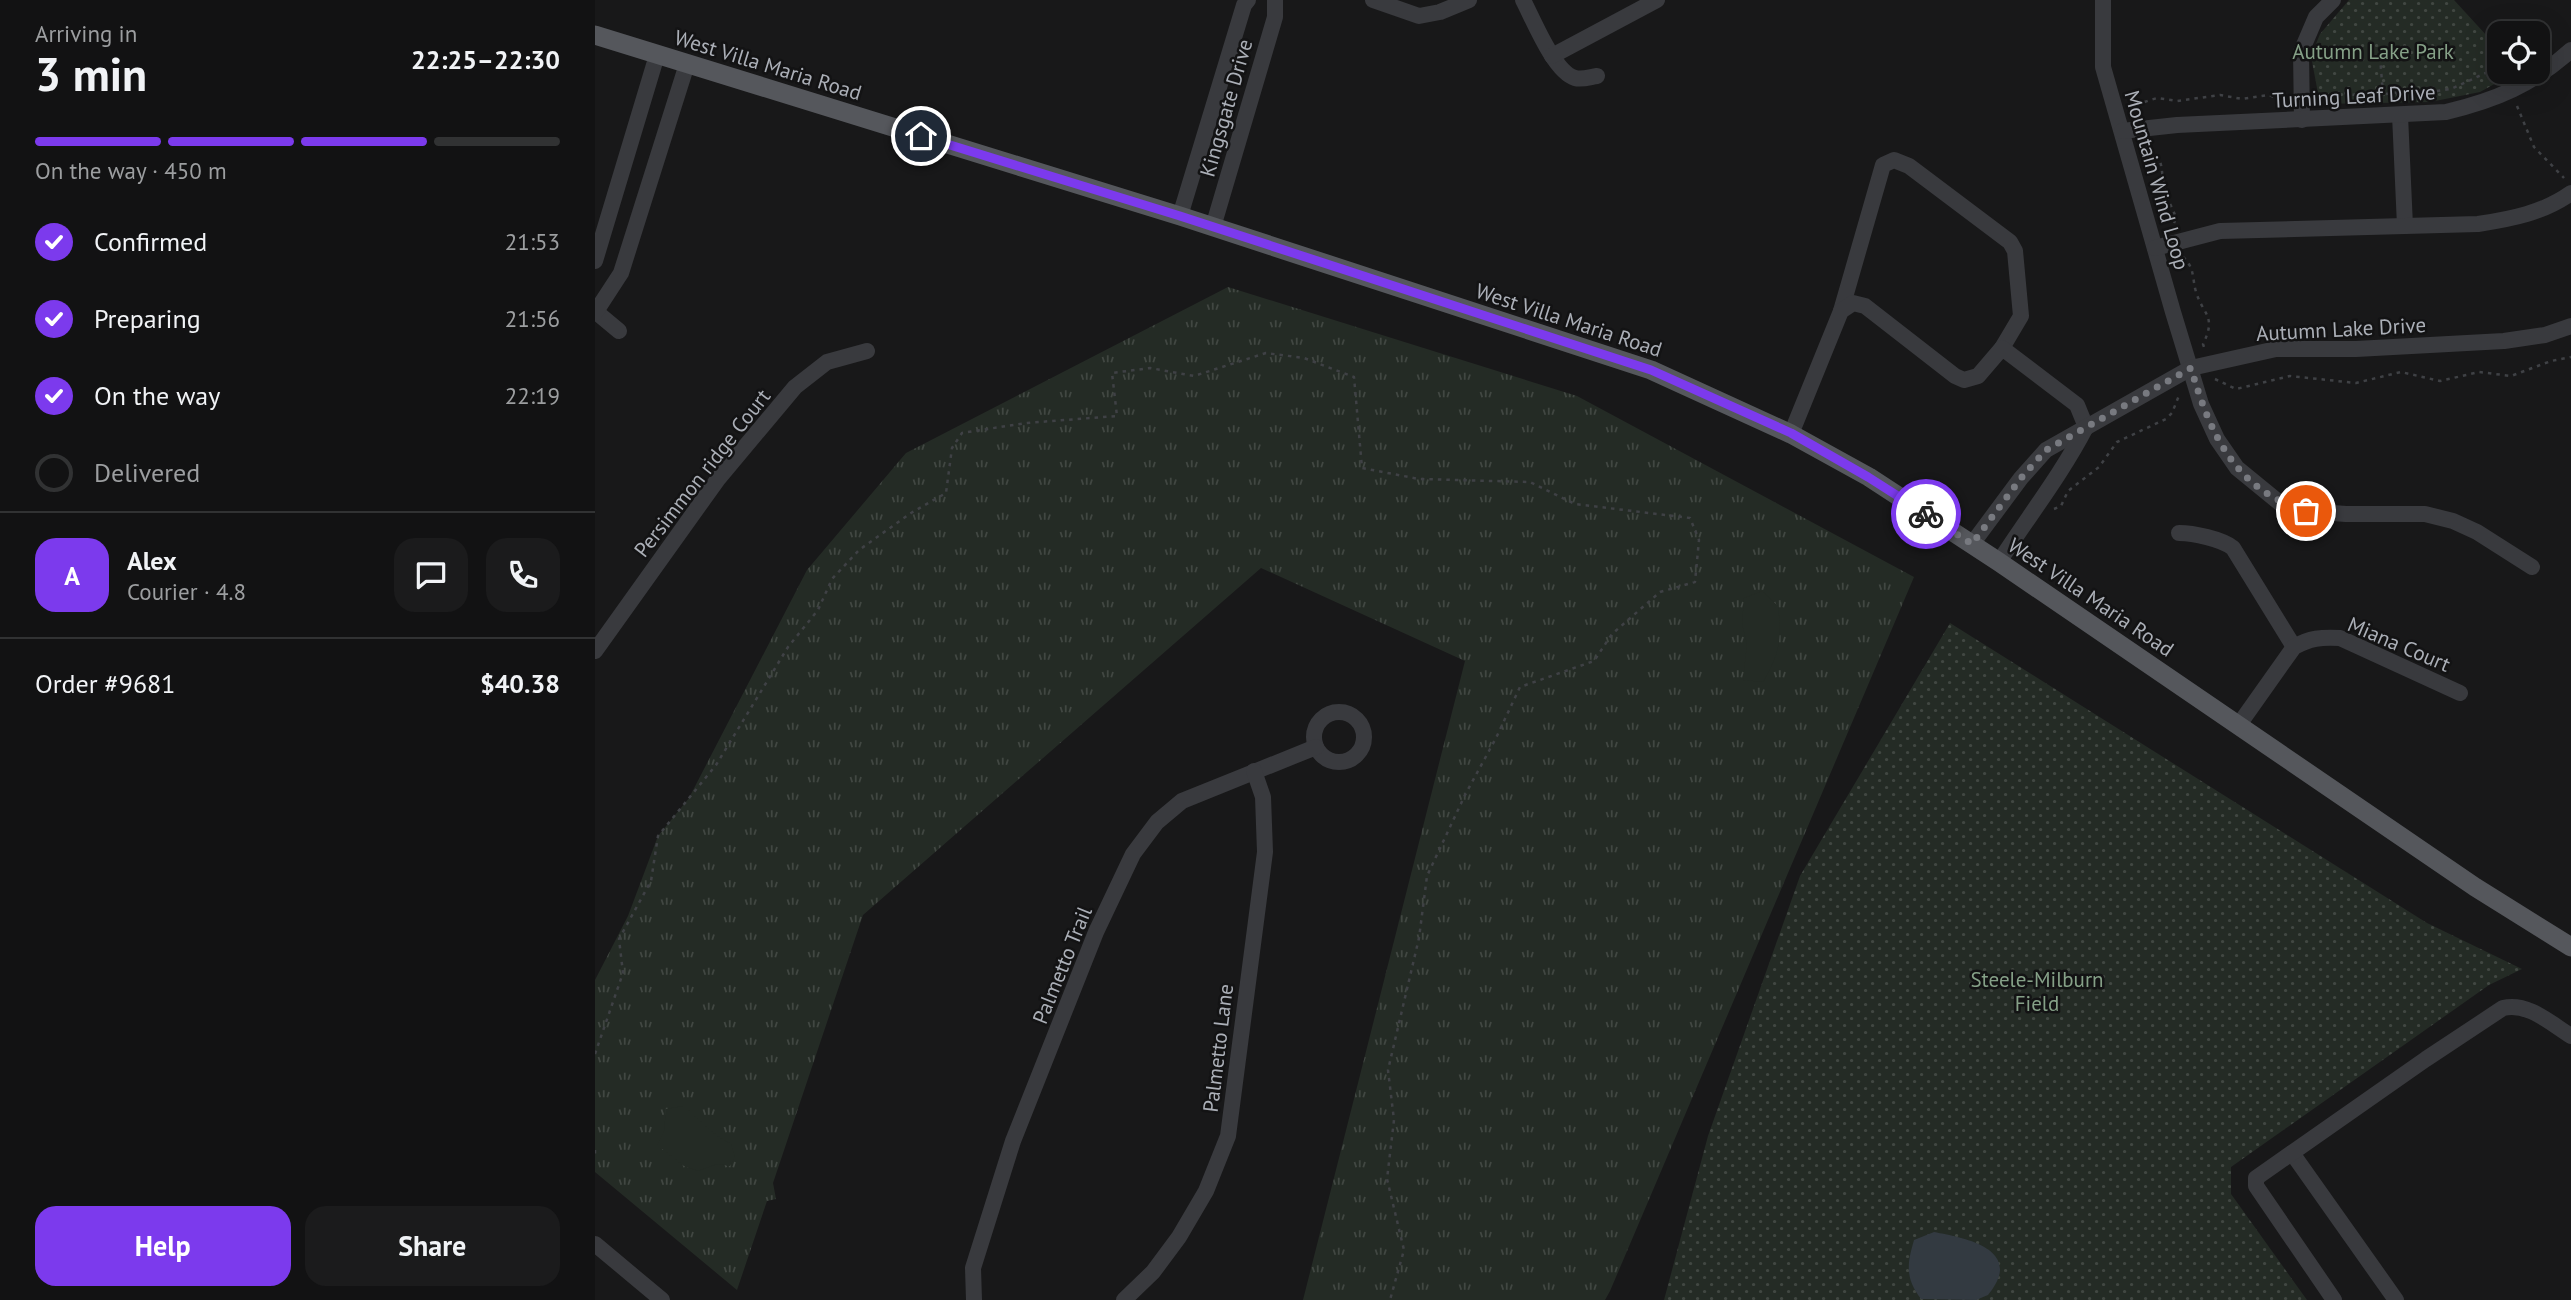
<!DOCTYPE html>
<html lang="en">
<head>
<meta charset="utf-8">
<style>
	:root { --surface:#121213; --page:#1b1b1c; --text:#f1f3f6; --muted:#9c9ea0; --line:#313233; --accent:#7c3aed }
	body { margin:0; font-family:"PT Sans",sans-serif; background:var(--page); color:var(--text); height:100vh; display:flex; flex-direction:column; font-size:26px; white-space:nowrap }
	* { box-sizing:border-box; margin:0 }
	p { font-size:23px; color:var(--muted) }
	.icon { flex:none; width:38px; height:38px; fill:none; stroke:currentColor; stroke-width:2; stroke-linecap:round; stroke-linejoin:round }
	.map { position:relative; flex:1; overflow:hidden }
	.sheet { display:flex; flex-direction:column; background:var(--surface); width:595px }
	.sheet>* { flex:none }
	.controls { position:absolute; left:1892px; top:21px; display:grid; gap:14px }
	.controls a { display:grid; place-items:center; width:63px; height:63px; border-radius:14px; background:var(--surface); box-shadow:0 7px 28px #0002,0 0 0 2px var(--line); font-size:35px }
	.pin { position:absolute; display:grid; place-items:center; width:60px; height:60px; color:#fff; margin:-30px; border:4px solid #fff; border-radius:50%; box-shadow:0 2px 7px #0007 }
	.courier { position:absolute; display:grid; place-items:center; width:70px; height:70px; margin:-35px; border:5px solid #7c3aed; border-radius:50%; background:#fff; color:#222; box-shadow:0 2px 9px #0007 }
	.head em { font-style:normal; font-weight:800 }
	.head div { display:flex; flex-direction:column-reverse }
	.head { display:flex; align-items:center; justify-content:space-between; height:119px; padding:0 35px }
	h1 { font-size:46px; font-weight:800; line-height:52px }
	.bar { display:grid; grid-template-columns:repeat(4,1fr); gap:10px 7px; align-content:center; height:84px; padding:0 35px }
	.bar i { height:9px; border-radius:5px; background:var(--line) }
	.bar .selected { background:var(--accent) }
	.bar p { grid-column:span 4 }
	.line { display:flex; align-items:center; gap:18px; padding:0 35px; border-top:2px solid var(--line) }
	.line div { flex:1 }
	.round { display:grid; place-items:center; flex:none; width:74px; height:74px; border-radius:21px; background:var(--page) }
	ol { padding:0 35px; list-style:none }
	li { display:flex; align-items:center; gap:21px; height:77px }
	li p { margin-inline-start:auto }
	li .icon { padding:7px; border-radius:50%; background:var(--accent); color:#fff; stroke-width:4 }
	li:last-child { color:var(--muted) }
	li i { width:38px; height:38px; border:4px solid var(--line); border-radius:50% }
	.button { display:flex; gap:14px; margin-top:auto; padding:14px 35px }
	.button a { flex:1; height:80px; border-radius:21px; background:var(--accent); color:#fff; font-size:28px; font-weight:800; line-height:80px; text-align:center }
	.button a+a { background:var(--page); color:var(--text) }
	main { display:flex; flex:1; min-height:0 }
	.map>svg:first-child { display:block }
</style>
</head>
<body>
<main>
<section class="sheet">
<div class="head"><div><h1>3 min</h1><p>Arriving in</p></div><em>22:25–22:30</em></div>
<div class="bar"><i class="selected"></i><i class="selected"></i><i class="selected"></i><i></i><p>On the way · 450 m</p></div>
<ol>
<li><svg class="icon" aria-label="check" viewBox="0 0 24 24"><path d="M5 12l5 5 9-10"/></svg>Confirmed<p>21:53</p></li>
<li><svg class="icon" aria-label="check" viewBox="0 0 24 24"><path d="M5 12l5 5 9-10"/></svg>Preparing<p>21:56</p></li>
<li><svg class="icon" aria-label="check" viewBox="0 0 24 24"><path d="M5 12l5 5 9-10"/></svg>On the way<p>22:19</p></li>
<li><i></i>Delivered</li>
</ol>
<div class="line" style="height:126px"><b class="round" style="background:var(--accent);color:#fff">A</b><div><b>Alex</b><p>Courier · 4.8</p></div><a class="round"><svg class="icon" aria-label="chat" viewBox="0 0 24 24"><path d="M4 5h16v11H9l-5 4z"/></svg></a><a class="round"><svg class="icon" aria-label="phone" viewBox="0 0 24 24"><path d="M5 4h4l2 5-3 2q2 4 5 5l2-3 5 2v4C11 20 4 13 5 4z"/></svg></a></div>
<div class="line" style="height:91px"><div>Order #9681</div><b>$40.38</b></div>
<div class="button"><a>Help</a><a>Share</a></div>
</section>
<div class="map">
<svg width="1976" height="1300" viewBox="0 0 1976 1300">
	<defs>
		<pattern id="grass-tufts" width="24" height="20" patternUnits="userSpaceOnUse" patternTransform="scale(1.75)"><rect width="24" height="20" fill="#242b25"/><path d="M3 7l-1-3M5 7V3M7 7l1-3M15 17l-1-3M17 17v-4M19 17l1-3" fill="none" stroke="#414742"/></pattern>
		<pattern id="park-dots" width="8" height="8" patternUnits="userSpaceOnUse" patternTransform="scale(1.75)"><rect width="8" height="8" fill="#242b25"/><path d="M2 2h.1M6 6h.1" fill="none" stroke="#414742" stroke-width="1.8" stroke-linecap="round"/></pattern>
	</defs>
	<rect width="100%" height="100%" fill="#181819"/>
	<polygon fill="url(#grass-tufts)" points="633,287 982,396 1319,577 1015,1291 1010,1300 708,1300 870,661 666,568 268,915 178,1183 181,1199 172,1201 142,1290 0,1172 0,980 33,916 63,836 94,798 212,570 311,453"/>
	<g fill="url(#park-dots)">
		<polygon points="1754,0 1859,0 1904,49 1904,72 1921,72 1885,92 1835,102 1725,104 1716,56 1725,34"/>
		<polygon points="1355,623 1832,923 1927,969 1894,985 1636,1167 1636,1194 1712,1300 1069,1300 1113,1136 1205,876"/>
	</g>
	<g fill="#242b25">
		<path d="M1167,591L1183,606C1187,639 1185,653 1168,682L1148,680L1152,644L1147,624L1149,598Z"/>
		<path d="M88,1106C105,1119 117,1135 136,1144L140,1157L135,1166L122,1164L103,1171L89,1166L62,1145L69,1131L71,1109Z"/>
	</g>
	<path fill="#333a41" d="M1339,1232C1359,1236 1413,1244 1404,1276C1402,1283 1397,1290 1393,1295L1381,1300L1326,1299C1310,1278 1312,1264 1319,1240Z"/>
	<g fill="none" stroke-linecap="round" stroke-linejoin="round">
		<g stroke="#3f4145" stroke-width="2.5" stroke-dasharray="3.5 5" stroke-linecap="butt">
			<polyline points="1785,57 1788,94"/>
			<polyline points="1727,103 1744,92 1770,97 1813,91 1835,92 1856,89 1895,71 1904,73 1907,79"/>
			<polyline points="1922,106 1939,147 1969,178"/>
			<polyline points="1537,113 1546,103 1562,98 1582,101 1625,95 1647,99 1674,95 1690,102"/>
			<path d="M1549,144C1572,160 1564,167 1570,190C1572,200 1578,208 1581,218L1577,228"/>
			<path d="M1588,257C1600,268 1597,278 1601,292C1608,315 1622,316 1608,344L1610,350"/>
			<polyline points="1620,379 1641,389 1695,376 1761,383 1806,372 1845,381 1884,372 1916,376 1956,361 1976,357"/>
			<polyline points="1459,509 1466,506 1473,491 1504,467 1522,442 1571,419 1577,413 1585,393"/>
			<polyline points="0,1054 28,973 24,939 56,881 63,836 121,765 193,647 223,610 237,579 264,550 316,513 351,493 357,448 367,433 431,423 522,416 517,373 555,368 599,376 671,353 709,358 759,377 767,468 824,479 935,482 980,504 1095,518 1104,540 1100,582 1065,592 1017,634 999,661 925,687 901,738 870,795 832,876 824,938 793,1070 799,1120 792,1179 809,1250 795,1300"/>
			<polyline points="0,1150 0,1157"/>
		</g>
		<g stroke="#393a3e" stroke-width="16">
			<polyline points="778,0 824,16 845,12 874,0"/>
			<path d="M928,0C938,19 959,72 980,78C987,80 995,77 1002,76"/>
			<polyline points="1508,0 1508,67 1578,312 1606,404 1622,439 1642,468 1686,504 1711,511 1751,514 1830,514 1858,521 1882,532 1937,567"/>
			<polyline points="957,56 1062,0"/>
			<polyline points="1805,115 1810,226"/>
			<polyline points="1707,120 1706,52 1721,17 1738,0"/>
			<path d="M1527,131L1582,125L1851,112C1901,100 1937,85 1976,50"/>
			<polyline points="585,216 649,5 653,0"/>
			<polyline points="618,227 680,17 680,0"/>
			<path d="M1560,248L1625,231L1883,224C1916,219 1948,213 1976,193"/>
			<polyline points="0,261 62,55"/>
			<polyline points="0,311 24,331"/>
			<polyline points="1246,311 1288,165 1299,160 1314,166 1415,242 1420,251 1426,316 1407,348"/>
			<polyline points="0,313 26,273 92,64"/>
			<polyline points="1196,434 1246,311 1258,303 1270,306 1360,376 1369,380 1383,376 1407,348 1482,405 1491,427"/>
			<path d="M1584,533C1598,533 1627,539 1638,548L1699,647"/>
			<polyline points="1377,544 1426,478 1451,450 1596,368 1681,349 1761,349 1909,341 1950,335 1976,326"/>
			<path d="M1404,562C1433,517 1466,475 1491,427"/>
			<polyline points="0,651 123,479 200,387 232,362 272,351"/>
			<circle cx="744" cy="737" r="25"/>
			<path d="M1643,726L1699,647C1715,638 1726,637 1745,638L1865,693"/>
			<polyline points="1697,1153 1801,1300"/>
			<polyline points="0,1244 67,1300"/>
			<polyline points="379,1300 378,1268 418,1141 501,932 538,854 562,822 587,801 721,747"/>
			<polyline points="529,1300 558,1272 584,1237 611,1191 633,1136 670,852 668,797 659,771"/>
			<path d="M1739,1300L1661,1186V1178L1831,1059L1908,1008C1933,1002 1955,1023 1976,1036"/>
		</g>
		<polyline stroke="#55575c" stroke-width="19" points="0,35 585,216 1056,370 1196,434 1274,477 1404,562 1880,887 1976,947"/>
	</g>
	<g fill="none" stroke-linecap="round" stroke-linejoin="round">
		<path stroke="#787a80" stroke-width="7" stroke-dasharray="0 12.6" d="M1331,514L1377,544L1426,478L1451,450L1596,368C1615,434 1640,490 1711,511"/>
		<polyline stroke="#7c3aed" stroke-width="9" points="326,136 585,216 1056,370 1196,433 1273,477 1331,514"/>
	</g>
	<g text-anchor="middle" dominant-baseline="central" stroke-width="5" stroke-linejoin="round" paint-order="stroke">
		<g font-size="21" fill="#85a087" stroke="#131314">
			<text x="1778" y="51">Autumn Lake Park</text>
			<text x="1442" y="979">Steele-Milburn<tspan x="1442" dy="24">Field</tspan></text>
		</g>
		<g font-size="21" fill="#abafb7" stroke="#131314">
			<text transform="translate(173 65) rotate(17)">West Villa Maria Road</text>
			<text transform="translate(1759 96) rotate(-3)">Turning Leaf Drive</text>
			<text transform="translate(631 108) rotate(-74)">Kingsgate Drive</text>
			<text transform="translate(1562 180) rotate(74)">Mountain Wind Loop</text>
			<text transform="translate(974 320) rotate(18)">West Villa Maria Road</text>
			<text transform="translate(1746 329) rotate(-3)">Autumn Lake Drive</text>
			<text transform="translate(107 473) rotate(-52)">Persimmon ridge Court</text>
			<text transform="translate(1496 597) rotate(34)">West Villa Maria Road</text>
			<text transform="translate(1804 644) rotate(23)">Miana Court</text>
			<text transform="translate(467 965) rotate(-68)">Palmetto Trail</text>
			<text transform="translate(623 1048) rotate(-83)">Palmetto Lane</text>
		</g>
	</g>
</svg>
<div class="controls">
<a><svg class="icon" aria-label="locate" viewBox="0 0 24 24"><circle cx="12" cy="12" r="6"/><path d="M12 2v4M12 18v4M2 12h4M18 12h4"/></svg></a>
</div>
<div class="pin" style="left:1711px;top:511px;background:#ea580c"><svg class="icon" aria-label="bag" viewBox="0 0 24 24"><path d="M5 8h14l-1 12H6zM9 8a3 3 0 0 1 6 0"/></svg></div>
<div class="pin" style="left:326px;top:136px;background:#1f2937"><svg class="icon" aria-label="home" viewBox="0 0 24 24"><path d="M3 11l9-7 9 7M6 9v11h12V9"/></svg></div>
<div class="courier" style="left:1331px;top:514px"><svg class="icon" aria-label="bike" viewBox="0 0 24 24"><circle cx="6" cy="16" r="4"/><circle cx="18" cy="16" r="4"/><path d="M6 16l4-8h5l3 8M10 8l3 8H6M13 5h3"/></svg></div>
</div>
</main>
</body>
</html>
